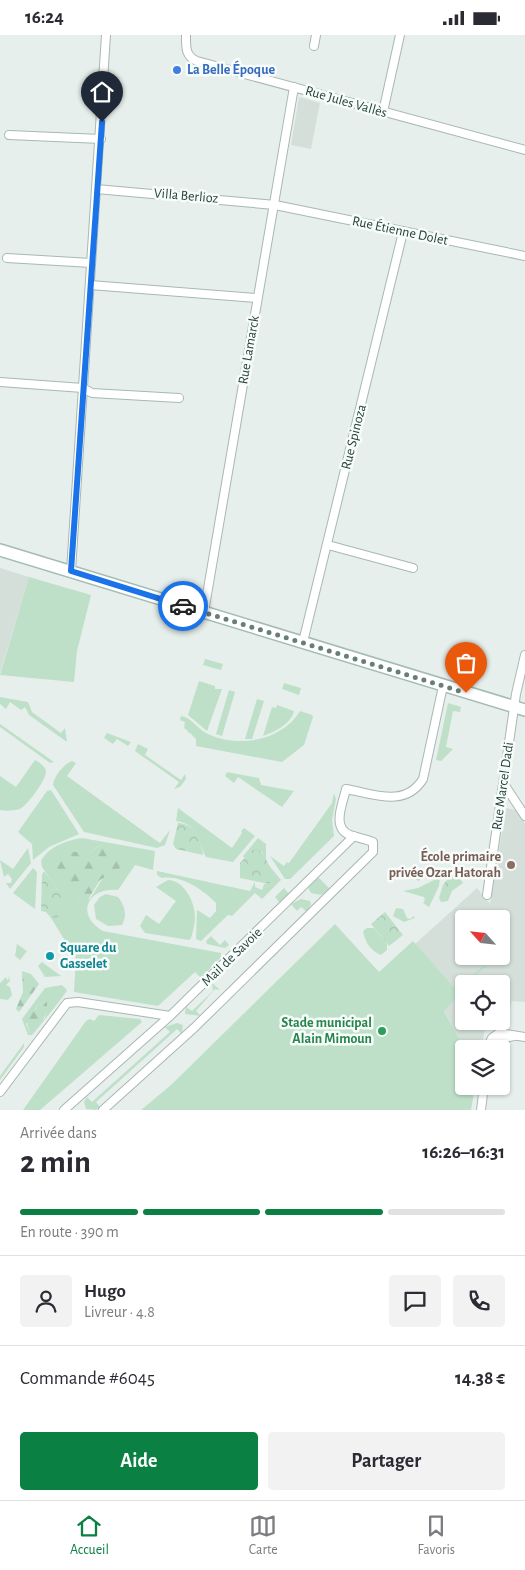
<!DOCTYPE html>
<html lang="fr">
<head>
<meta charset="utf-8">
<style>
	:root { --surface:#fff; --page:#f2f2f3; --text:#2b2b33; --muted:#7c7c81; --line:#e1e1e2; --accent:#0b8043 }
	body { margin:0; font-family:"Alegreya Sans",sans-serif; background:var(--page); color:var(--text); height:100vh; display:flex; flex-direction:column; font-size:19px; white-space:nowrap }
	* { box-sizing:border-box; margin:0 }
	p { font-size:16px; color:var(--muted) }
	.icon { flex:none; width:28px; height:28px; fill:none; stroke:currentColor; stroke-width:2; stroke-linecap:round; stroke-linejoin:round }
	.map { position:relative; height:1075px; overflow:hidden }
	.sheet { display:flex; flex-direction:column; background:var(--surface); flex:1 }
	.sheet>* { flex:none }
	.needle { width:32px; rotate:297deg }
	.controls { position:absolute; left:455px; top:875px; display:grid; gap:10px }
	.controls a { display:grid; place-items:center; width:55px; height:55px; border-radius:5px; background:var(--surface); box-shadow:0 1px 4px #0004; font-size:25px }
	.pin { position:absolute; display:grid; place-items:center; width:42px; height:42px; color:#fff; margin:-51px -21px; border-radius:50% 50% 50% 0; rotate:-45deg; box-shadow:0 0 5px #0007 }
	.pin .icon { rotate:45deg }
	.courier { position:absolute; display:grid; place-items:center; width:50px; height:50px; margin:-25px; border:4px solid #1a73e8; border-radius:50%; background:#fff; color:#222; box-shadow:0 1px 6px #0007 }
	.overview em { font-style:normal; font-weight:600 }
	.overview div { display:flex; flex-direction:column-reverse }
	.overview { display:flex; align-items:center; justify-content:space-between; height:85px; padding:0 20px }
	h1 { font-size:32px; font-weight:600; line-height:38px }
	.bar { display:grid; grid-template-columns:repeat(4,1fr); gap:8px 5px; align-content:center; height:60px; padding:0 20px }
	.bar i { height:6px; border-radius:4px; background:var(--line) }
	.bar .active { background:var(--accent) }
	.bar p { grid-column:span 4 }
	.line { display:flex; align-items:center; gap:12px; padding:0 20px; border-top:1px solid var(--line) }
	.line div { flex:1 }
	.round { display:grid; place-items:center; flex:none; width:52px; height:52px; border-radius:5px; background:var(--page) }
	.cta { display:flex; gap:10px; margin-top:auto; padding:10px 20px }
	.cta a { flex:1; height:58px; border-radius:5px; background:var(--accent); color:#fff; font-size:20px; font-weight:600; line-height:58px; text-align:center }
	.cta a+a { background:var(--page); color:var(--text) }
	.status { display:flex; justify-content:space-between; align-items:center; height:35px; padding:0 25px; background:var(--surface); direction:ltr }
	.status svg { height:14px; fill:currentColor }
	.tab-bar { display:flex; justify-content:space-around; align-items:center; height:70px; border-top:1px solid var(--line); background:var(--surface); font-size:14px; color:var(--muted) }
	.tab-bar a { display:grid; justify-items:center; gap:2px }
	.tab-bar .active { color:var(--accent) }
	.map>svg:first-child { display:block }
</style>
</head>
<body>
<div class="status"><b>16:24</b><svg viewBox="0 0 49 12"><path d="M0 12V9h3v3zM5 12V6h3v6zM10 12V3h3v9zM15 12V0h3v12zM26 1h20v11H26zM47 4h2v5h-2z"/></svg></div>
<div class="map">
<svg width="525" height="1075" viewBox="0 0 525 1075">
	<defs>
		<pattern id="forest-firs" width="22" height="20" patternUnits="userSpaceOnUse" patternTransform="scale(1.25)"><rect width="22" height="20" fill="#bfe0c8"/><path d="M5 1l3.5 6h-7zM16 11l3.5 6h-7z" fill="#a4c1ad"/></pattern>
		<pattern id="park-crowns" width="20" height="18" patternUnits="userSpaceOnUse" patternTransform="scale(1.25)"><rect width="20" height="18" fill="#bfe0c8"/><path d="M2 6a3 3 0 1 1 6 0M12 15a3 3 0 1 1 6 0" fill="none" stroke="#a4c1ad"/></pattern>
	</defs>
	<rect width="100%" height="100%" fill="#e6efeb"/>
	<g fill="#d4dfda" fill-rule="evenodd">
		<polygon points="299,62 320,68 311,114 291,110"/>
		<polygon points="0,533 29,542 0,638"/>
		<path d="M506,773L516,775L525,788V967L511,966L507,991L500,986L486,989L481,1014H465L444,975L460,959L415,909L477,853L490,869ZM464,884H501V921H464ZM464,949H501V986H464Z"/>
	</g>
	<g fill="#bfe0c8" fill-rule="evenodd">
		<polygon points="29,542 91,560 77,616 74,647 0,640"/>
		<polygon points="205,624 223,629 221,635 203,630"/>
		<polygon points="199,646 215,651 215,654 222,654 207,696 188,680"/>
		<polygon points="284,648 301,653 299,660 282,654"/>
		<polygon points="229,655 235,657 222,701 216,699"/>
		<polygon points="0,662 28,667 32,677 61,698 65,693 67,707 29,680 25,672 21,675 10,667 6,674 0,669"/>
		<polygon points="257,664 264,666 252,704 245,704"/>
		<polygon points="448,668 461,672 460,677 453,676 446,712 453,714 441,726 436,725"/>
		<path d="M277,670L294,676C291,689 275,697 263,701L272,672L276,673Z"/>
		<path d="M300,676L312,680L313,682L304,710L282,727L196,711V704L189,697L188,699V696L184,693L185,687L180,685L181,681C192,683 197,693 206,698C237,714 282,706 300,676Z"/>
		<polygon points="0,689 54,727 50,728 0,692"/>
		<polygon points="107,698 131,707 128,711 117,704 113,709 104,703"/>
		<polygon points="138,709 148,714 145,720 181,745 185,739 186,744 180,752 174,754 179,747 135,716"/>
		<path d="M35,725C40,728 44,730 46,736C47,744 27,771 20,774C13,776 6,776 0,775V741L16,752Z"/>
		<path d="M72,726L76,728L67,741L157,806L160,808L170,795L165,810L157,813L84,797L53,750C54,741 64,729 72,726Z"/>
		<polygon points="227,737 259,743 261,750 294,756 282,772 238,742 234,748 225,741"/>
		<polygon points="51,755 79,799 49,812 33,825 32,809 18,797 47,756"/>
		<polygon points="334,758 336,764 332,785 334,801 290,844 285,844 270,821 284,831 287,827 289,828 332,768"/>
		<path d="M178,773L232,813L242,798L241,796L244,793L255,801L233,827L206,822C197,806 199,789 176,786Z"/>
		<path d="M82,803L155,816L153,835L135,830L118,855C87,852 75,880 103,896L221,918V922L201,943L195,937L158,971L74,957L76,923L51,883H57L58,855L42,832L41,826C48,812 67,805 82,803ZM103,809L122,832L104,841L90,864L79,866L57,817H90Z"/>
		<polygon points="258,803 266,809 266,825 262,817 257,814 244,823 243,821"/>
		<polygon points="28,813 31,828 10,854 6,848 11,848 12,844 8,839 4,842 0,825 13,834"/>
		<path d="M267,828L281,845L262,864L255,858L232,881L228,880L201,906L196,904L197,875L210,883L216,876V868C202,854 181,840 162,843L157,840V836L250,856L255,847V852L262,855L264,849H269L271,839Z"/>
		<polygon points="33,833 37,837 35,874 13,858"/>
		<polygon points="416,836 431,840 418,846 412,841"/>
		<polygon points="318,842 330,854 321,860 311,858 308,853"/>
		<polygon points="440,842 439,851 429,872 423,868 425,865 424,862 403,856 418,853"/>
		<path d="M168,845C184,845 195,867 195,882C195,889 193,896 191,903L189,905L145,898L140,891L146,880L159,889L176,866L156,852Z"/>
		<polygon points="284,853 289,859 280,868 275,862"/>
		<path d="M106,859L118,862C124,870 128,879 122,890L108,891L96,884L94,870L100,862Z"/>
		<polygon points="301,864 310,866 311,869 307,877 301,872 297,876 291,869"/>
		<polygon points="396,873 403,874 407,883 411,884 413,881 415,883 404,887 393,881"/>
		<polygon points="335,889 379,937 413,906 460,959 444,976 465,1014 464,1051 475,1051 471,1075 141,1075 171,1050"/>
		<path d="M367,893H374L387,909V915L381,920C369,915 365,906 363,896Z"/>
		<polygon points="211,901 220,910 225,905 229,910 225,913 207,909 206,906"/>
		<polygon points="17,909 27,916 20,925 15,921"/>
		<polygon points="42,927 61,941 45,942 38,931"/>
		<polygon points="483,931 487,933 484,933 476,940 482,949 468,949 462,942 467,941 470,943"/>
		<polygon points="9,941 10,946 6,950 10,952 12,960 8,965 0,964 0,948 6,942 8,946"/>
		<polygon points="212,948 220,955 215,954 196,976 201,981 185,979 186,972 192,976 213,956"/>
		<path d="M62,950L67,955C66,959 38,993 32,1000H28L22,984L45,953ZM47,967L45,983L30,998L26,989L38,969Z"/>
		<polygon points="510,965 511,966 507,991 501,987 504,988 505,986 501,985 501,973"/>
		<polygon points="99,980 140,984 142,987 40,1075 23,1075 86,986 90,984 94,986"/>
		<polygon points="177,988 183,990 182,999 177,994 96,1067 100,1072 96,1075 86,1074 84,1067 87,1062 92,1067 170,997 165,992"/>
		<polygon points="24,1008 24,1012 0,1045 0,1041"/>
	</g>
	<g fill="url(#forest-firs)">
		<path d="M103,809L122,817L126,826L122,832L100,845L86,868L79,866C74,850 54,848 47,826L57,817H90Z"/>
		<polygon points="22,936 31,939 39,949 19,977 16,974 23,957"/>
		<path d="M47,967C48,978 41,994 30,998L26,985L28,977L35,975L38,969Z"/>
	</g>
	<g fill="url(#park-crowns)">
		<path d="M178,788C196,789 200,805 203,820L176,814L173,809Z"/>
		<path d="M257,814C266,818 270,833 272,842L269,849L240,843V828L251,816Z"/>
		<path d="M44,836C54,849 72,868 57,883H51L46,877L41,876L42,840Z"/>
		<polygon points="451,840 459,842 463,848 452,856 448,866 441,867 439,863 443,850"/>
		<polygon points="385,877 403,900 389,911 371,889"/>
	</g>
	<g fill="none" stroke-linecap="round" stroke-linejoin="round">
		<defs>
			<g id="street">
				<path d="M186,0C186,12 185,21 197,26L525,115"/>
				<polyline points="314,11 316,0"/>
				<polyline points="383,77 400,0"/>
				<polyline points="9,100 101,104"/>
				<polyline points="96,154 275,170 525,221"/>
				<polyline points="7,223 91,228"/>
				<polyline points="90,250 257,263"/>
				<polyline points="0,347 83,353 92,358 179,363"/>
				<polyline points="328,510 413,533"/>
				<polyline points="71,536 106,0"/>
				<polyline points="204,577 294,52"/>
				<polyline points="303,607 403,197"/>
				<polyline points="504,749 525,781"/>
				<polyline points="487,860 516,659 525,620"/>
				<polyline points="487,1014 492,1003 499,998 525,1002"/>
				<polyline points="493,1014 502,1004 514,1001"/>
				<polyline points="0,1057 67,968 78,967 170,981"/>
				<polyline points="64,1075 170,981 354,801"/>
				<path d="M103,1075L194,993L373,817V807C366,804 358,803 350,800C331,793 343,768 346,754C374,759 405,773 423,744L443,651"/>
				<polyline points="481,1075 484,1051"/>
			</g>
			<polyline id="secondary" points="0,515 525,675"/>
		</defs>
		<use href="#street" stroke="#a8b8b2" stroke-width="10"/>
		<use href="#secondary" stroke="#a4bbb3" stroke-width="14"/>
		<use href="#street" stroke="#fff" stroke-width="8"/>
		<use href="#secondary" stroke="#fff" stroke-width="11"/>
	</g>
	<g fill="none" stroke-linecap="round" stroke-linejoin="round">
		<polyline stroke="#687f78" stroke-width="5" stroke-dasharray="0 9" points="183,571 466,658"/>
		<polyline stroke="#1a73e8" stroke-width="6" points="102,87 71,536 183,571"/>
	</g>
	<circle fill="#3f7fe0" stroke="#f7fbf9" stroke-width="2" cx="177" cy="35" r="5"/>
	<circle fill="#8d6e63" stroke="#f7fbf9" stroke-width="2" cx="511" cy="830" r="5"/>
	<circle fill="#0f9aa8" stroke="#f7fbf9" stroke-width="2" cx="50" cy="921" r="5"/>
	<circle fill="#2e9e5b" stroke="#f7fbf9" stroke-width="2" cx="382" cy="996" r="5"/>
	<g text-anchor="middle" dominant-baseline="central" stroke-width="5" stroke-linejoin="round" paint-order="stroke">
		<g font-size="14" font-weight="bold" fill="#366cbe" stroke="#f7fbf9" text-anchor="start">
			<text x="187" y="35">La Belle Époque</text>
		</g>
		<g font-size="14" fill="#24423a" stroke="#f7fbf9">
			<text transform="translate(346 67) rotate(16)">Rue Jules Vallès</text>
			<text transform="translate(186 161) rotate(5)">Villa Berlioz</text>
			<text transform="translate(400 196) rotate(12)">Rue Étienne Dolet</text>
			<text transform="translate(249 315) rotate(-80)">Rue Lamarck</text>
			<text transform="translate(354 402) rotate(-76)">Rue Spinoza</text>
			<text transform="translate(503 751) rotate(-82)">Rue Marcel Dadi</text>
			<text transform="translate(232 922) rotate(-44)">Mail de Savoie</text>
		</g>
		<g font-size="14" font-weight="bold" fill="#785e54" stroke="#f7fbf9" text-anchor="end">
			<text x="501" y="822">École primaire<tspan x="501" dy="16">privée Ozar Hatorah</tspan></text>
		</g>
		<g font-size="14" font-weight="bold" fill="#0d838f" stroke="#f7fbf9" text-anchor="start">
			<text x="60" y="913">Square du<tspan x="60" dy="16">Gasselet</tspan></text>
		</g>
		<g font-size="14" font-weight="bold" fill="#27864d" stroke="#f7fbf9" text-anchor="end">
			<text x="372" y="988">Stade municipal<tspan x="372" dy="16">Alain Mimoun</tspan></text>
		</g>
	</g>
</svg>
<div class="controls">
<a><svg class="needle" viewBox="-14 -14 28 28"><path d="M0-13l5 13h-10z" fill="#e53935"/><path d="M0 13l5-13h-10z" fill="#7c7c81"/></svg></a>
<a><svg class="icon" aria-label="locate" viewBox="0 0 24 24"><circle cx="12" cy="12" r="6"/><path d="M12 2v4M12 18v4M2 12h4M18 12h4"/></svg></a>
<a><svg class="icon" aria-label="layers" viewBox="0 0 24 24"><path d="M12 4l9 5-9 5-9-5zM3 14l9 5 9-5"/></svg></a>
</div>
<div class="pin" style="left:466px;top:658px;background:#ea580c"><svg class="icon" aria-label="bag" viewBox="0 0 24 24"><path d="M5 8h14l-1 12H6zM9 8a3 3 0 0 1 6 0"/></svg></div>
<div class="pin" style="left:102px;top:87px;background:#1f2937"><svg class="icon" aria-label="home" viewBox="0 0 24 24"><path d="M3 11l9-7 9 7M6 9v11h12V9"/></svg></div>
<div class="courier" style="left:183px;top:571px"><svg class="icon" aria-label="car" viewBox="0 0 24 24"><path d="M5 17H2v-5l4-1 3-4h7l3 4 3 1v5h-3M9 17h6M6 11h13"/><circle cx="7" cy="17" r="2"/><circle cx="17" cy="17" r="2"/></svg></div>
</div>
<section class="sheet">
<div class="overview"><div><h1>2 min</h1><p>Arrivée dans</p></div><em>16:26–16:31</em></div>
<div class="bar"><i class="active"></i><i class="active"></i><i class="active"></i><i></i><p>En route · 390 m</p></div>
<div class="line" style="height:90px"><a class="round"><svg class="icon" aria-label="person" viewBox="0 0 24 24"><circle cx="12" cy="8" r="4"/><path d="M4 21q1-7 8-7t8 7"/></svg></a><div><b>Hugo</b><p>Livreur · 4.8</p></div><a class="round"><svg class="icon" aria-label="chat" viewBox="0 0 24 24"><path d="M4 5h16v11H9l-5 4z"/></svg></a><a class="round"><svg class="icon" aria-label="phone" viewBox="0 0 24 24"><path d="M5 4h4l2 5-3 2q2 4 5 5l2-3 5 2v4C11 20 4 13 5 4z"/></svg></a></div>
<div class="line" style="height:65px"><div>Commande #6045</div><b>14.38 €</b></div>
<div class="cta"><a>Aide</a><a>Partager</a></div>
</section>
<nav class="tab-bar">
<a class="active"><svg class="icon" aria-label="home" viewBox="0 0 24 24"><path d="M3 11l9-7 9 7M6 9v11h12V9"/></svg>Accueil</a>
<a><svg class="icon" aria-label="map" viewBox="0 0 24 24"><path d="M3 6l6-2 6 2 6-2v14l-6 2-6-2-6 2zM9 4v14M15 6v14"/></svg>Carte</a>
<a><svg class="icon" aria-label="saved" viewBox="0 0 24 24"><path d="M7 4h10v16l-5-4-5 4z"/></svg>Favoris</a>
</nav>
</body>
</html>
